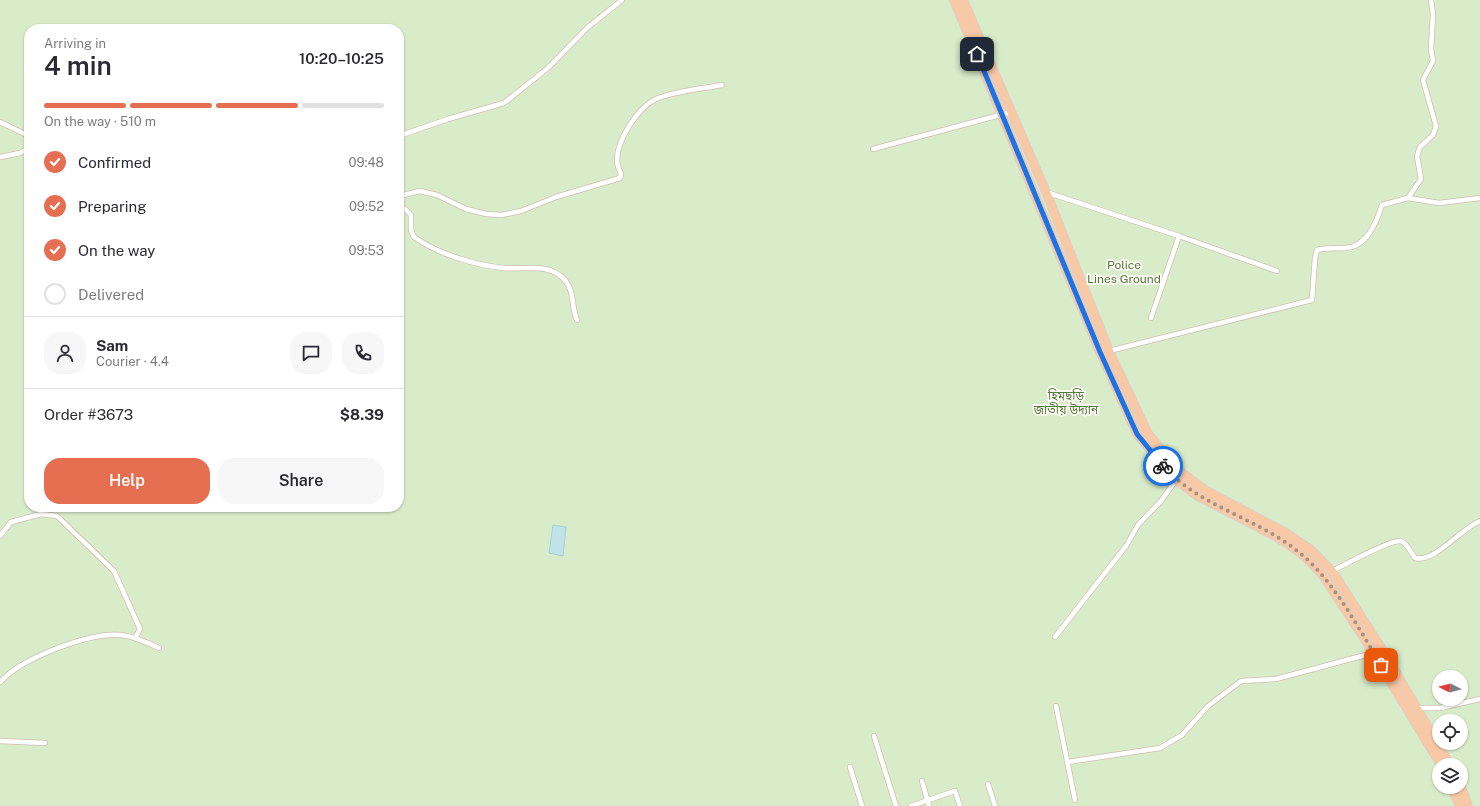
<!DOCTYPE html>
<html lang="en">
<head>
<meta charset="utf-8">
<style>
	:root { --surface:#fff; --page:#f7f7f7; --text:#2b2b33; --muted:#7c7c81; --line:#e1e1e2; --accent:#e76f51 }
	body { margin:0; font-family:"Public Sans","Noto Sans Bengali",sans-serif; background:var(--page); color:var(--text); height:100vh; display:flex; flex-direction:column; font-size:15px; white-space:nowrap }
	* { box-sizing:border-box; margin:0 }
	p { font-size:13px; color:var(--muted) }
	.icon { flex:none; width:22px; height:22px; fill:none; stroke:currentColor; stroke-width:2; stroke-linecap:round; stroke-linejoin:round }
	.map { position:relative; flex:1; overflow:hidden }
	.side { position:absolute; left:24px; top:24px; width:380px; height:488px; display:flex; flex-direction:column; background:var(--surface); border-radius:16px; box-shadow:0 1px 3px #0004 }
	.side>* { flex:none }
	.needle { width:26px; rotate:276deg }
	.buttons { position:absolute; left:1432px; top:670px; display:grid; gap:8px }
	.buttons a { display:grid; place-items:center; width:36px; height:36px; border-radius:50%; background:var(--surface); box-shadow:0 1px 3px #0004; font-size:20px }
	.pin { position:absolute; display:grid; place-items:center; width:34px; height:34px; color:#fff; margin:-17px; border-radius:8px; box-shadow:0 2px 6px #0006 }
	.courier { position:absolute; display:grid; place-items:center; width:40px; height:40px; margin:-20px; border:3px solid #1a73e8; border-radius:50%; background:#fff; color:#222; box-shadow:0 1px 5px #0007 }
	.head em { font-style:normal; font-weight:600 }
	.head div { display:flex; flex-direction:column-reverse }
	.head { display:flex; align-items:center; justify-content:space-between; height:68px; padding:0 20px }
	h1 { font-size:26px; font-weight:600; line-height:30px }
	.bar { display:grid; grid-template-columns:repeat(4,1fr); gap:6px 4px; align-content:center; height:48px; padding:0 20px }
	.bar i { height:5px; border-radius:3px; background:var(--line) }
	.bar .current { background:var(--accent) }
	.bar p { grid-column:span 4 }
	.line { display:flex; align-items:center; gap:10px; padding:0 20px; border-top:1px solid var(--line) }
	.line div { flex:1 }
	.round { display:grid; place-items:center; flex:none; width:42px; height:42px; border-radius:16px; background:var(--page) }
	ol { padding:0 20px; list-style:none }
	li { display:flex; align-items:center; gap:12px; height:44px }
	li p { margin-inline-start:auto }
	li .icon { padding:4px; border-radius:50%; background:var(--accent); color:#fff; stroke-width:4 }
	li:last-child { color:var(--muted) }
	li i { width:22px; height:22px; border:2px solid var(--line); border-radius:50% }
	.button { display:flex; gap:8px; margin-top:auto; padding:8px 20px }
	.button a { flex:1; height:46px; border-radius:16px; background:var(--accent); color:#fff; font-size:16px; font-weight:600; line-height:46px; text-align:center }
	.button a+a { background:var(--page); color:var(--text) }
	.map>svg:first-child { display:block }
</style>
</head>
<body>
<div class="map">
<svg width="1480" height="806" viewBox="0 0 1480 806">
	<rect width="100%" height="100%" fill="#fdf6ec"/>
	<path fill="#d8ecc9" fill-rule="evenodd" d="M0,0H1480V806H0ZM29,29H399V507H29ZM1439,677H1461V699H1439ZM1439,721H1461V743H1439ZM1439,765H1461V787H1439Z"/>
	<polygon fill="#bfe3e8" stroke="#a5d3da" points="553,525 566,527 563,556 549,553"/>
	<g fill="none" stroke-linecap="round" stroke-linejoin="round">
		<defs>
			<g id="minor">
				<polyline points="0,122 29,136"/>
				<polyline points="399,136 448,119 504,103 549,67 587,28 622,0"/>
				<polyline points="873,149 1011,112"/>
				<polyline points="0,157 20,153 29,148"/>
				<polyline points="1046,192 1179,236 1277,271"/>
				<path d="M399,196L420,191L437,195L466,209L486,214L501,215L521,211L556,197L620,178L621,174C619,169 617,165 617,160C617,140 638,107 656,99C675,91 701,89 722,85"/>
				<polyline points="1408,198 1439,203 1480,198"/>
				<path d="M399,206L405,209L411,215V230L414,237C438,254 474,265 504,268C524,270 549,262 565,280C575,292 571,307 577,320"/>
				<polyline points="1151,318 1179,236"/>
				<path d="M1109,351L1312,300L1315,258L1317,250C1327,247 1335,249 1345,248C1367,247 1376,223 1382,205L1408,198L1421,179L1417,156L1420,147L1433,135L1436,126L1423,80L1433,61L1431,49L1433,14L1431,0"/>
				<polyline points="0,536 11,522 41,514 57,516 114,571 140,629 135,638"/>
				<path d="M1332,571C1344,565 1391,539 1401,541C1406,542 1412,554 1415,558C1435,563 1460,529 1480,521"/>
				<polyline points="1055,637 1126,546 1138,525 1161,501 1176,480"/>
				<path d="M0,682C22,658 89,632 121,635C135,636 147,643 159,648"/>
				<polyline points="1056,706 1075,800"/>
				<polyline points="1417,708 1440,708 1480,699"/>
				<polyline points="874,736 896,806"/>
				<polyline points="0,741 45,743"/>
				<polyline points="1068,762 1160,748 1182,735 1208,706 1241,681 1276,679 1373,653"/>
				<polyline points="850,767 862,806"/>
				<polyline points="922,781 929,806"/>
				<polyline points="988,784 995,806"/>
				<polyline points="911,806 955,791 960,806"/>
			</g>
			<g id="trunk">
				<polyline points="954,0 1100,352 1137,434 1176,480 1198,496 1277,537 1301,553 1322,574 1364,638 1441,765"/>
				<polyline points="963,0 1046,192 1109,351 1148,434 1182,473 1205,490 1286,533 1311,550 1332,571 1385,654 1450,765"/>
				<polyline points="1451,787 1460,806"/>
				<polyline points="1461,787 1468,806"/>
			</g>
		</defs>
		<use href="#minor" stroke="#d1beb0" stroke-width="6"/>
		<use href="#trunk" stroke="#dad1cd" stroke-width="10"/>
		<use href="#minor" stroke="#fff" stroke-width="4.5"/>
		<use href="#trunk" stroke="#f9c8a4" stroke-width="8"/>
	</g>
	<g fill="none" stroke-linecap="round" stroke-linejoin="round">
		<path stroke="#a89285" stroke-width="4" stroke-dasharray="0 7.2" d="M1163,466C1201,508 1259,518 1301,554C1333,580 1359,629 1381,665"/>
		<polyline stroke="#1a73e8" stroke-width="5" points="977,54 1100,352 1137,434 1163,466"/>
	</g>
	<g text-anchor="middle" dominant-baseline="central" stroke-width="3.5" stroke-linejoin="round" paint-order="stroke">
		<g font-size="12" fill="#537a41" stroke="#fffaf3">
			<text x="1124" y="265">Police<tspan x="1124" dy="14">Lines Ground</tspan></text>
			<text x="1066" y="396">হিমছড়ি<tspan x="1066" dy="14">জাতীয় উদ্যান</tspan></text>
		</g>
	</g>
</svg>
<div class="buttons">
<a><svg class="needle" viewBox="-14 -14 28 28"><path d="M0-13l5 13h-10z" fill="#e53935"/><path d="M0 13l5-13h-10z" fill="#7c7c81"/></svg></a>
<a><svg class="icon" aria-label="locate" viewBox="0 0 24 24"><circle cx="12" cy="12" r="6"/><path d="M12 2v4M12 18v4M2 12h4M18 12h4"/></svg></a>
<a><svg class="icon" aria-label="layers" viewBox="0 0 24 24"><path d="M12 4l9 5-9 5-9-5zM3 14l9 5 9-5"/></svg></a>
</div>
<div class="pin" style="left:1381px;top:665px;background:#ea580c"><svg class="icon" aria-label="bag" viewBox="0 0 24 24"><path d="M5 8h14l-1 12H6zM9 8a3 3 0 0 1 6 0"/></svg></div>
<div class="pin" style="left:977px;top:54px;background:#1f2937"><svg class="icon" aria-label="home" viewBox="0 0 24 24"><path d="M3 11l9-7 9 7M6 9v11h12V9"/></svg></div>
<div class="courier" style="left:1163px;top:466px"><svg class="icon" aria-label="bike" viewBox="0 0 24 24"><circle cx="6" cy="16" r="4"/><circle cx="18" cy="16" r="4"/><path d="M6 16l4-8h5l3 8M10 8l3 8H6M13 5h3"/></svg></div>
<section class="side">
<div class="head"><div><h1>4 min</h1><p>Arriving in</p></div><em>10:20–10:25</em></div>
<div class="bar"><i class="current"></i><i class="current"></i><i class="current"></i><i></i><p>On the way · 510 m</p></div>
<ol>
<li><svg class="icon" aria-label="check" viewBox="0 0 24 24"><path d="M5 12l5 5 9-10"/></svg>Confirmed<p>09:48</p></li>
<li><svg class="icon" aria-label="check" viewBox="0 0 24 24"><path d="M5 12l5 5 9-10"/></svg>Preparing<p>09:52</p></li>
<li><svg class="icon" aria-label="check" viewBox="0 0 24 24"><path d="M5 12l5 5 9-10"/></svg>On the way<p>09:53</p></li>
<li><i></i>Delivered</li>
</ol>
<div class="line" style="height:72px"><a class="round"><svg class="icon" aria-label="person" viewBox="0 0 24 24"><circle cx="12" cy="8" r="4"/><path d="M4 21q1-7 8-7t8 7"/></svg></a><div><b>Sam</b><p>Courier · 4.4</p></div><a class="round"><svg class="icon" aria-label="chat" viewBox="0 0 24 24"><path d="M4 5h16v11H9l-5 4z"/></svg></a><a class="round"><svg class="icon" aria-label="phone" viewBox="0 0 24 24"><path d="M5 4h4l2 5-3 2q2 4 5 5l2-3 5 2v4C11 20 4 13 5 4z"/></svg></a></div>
<div class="line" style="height:52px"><div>Order #3673</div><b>$8.39</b></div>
<div class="button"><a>Help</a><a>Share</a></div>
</section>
</div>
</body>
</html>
